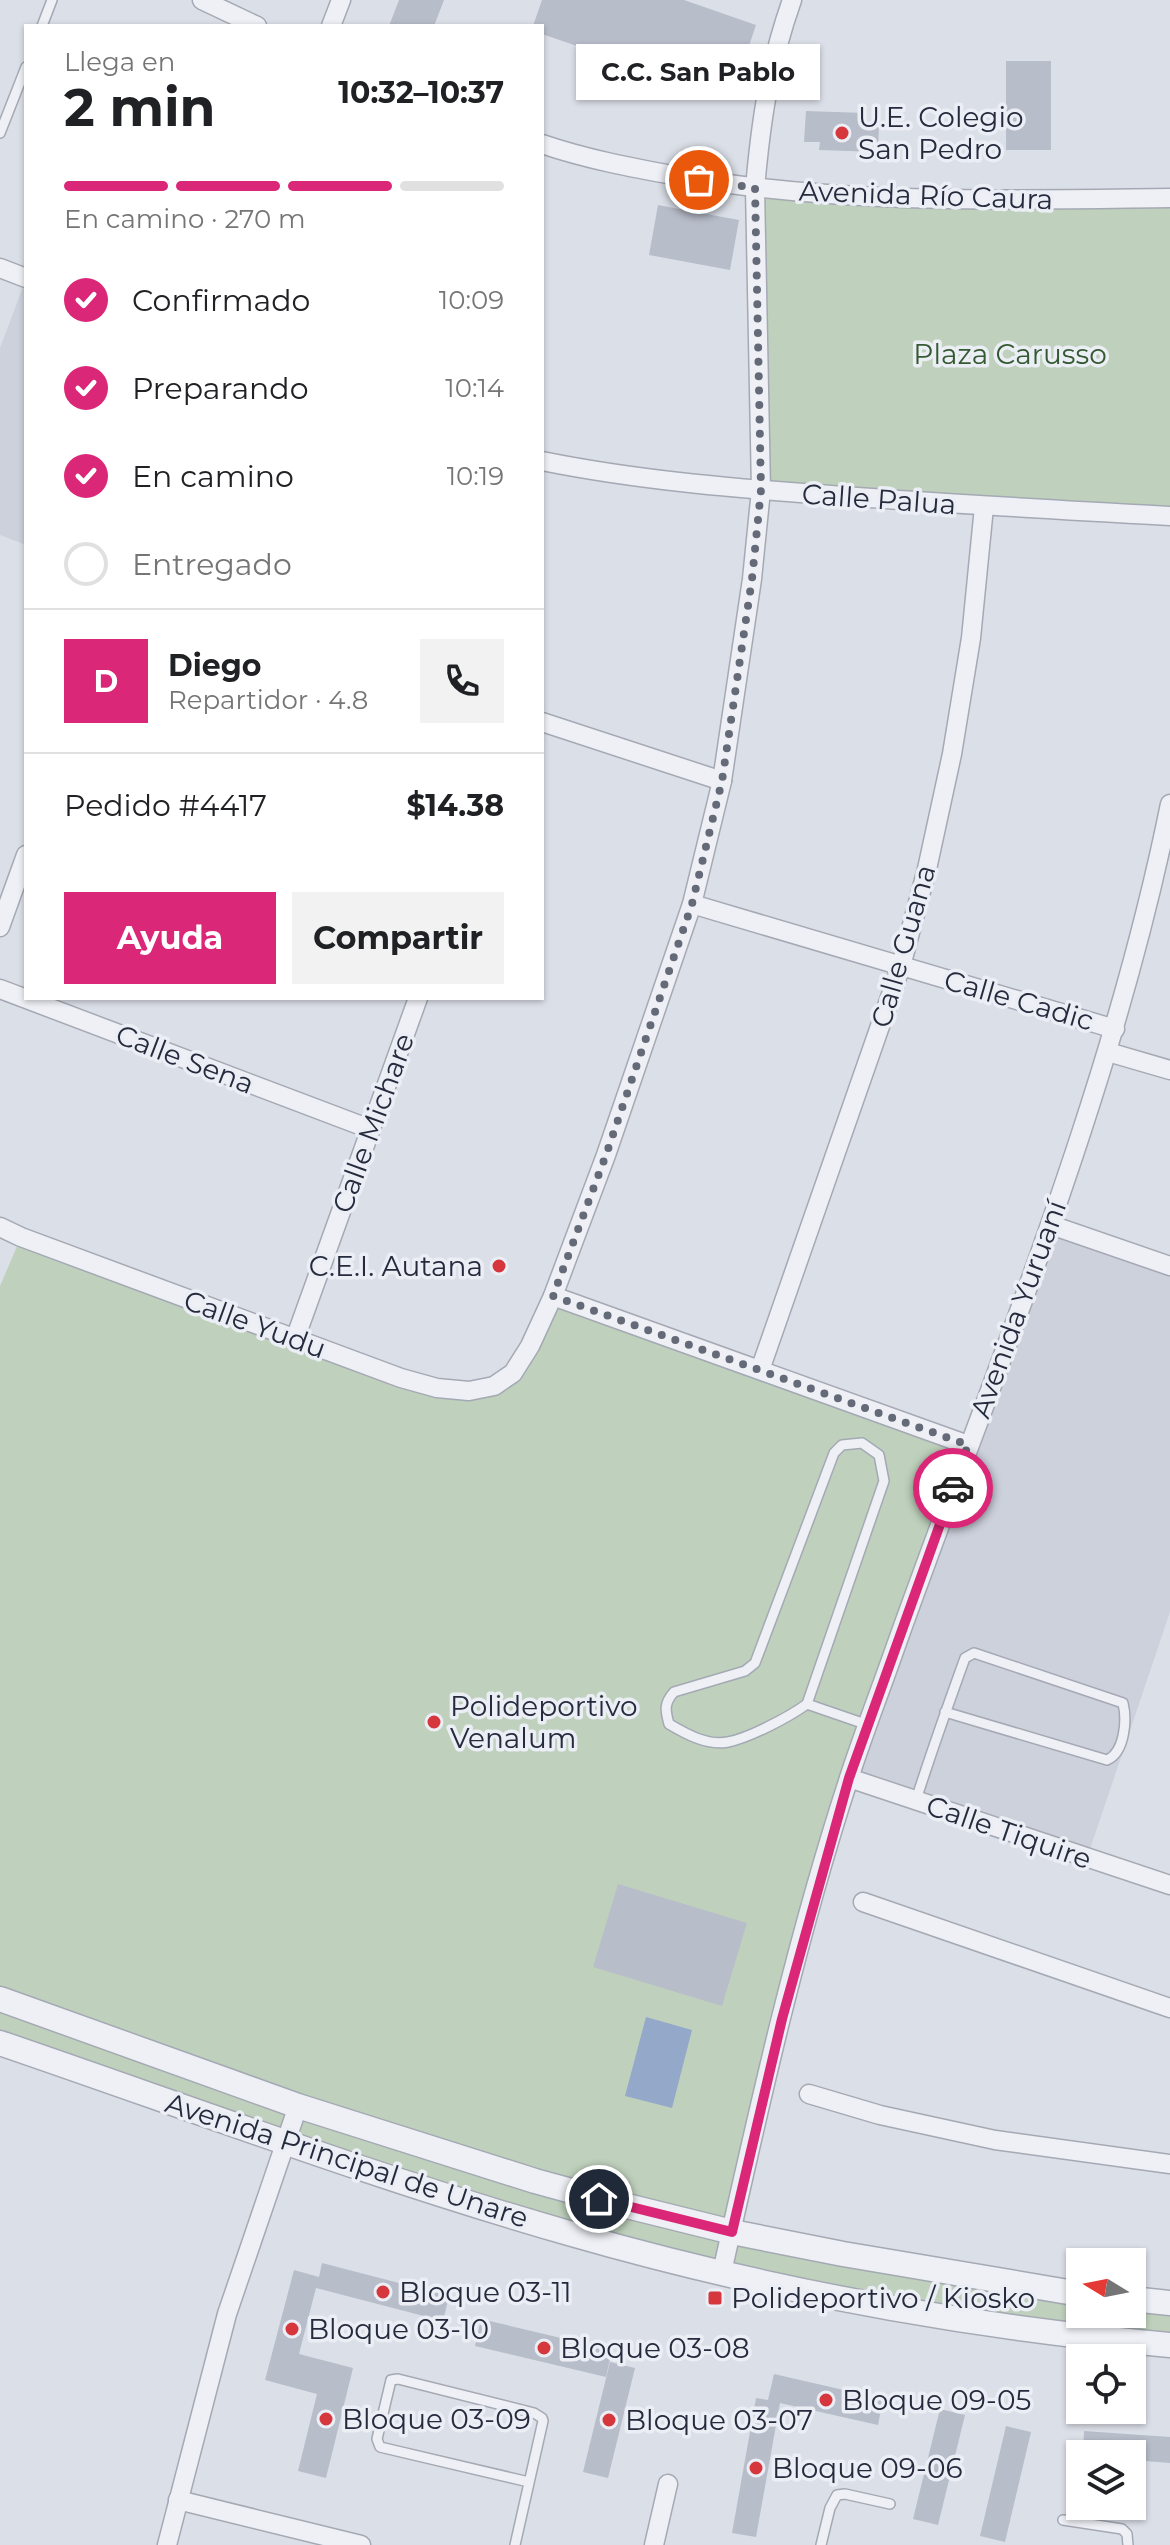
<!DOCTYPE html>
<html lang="es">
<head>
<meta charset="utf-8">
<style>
	:root { --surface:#fff; --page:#f2f2f2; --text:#202124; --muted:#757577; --line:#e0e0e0; --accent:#db2777 }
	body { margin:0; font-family:Montserrat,sans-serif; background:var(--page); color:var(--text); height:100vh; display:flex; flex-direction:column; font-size:30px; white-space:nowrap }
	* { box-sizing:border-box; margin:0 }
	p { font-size:26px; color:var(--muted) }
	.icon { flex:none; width:44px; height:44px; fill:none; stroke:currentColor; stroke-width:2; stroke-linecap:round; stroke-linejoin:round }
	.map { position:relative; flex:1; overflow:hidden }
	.side { position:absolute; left:24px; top:24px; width:520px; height:976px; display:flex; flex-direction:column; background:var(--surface); border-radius:0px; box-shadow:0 2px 6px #0004 }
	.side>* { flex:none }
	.needle { width:52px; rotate:280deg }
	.fabs { position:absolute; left:1066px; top:2248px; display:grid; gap:16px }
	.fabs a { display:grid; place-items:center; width:80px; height:80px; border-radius:0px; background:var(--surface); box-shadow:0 2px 6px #0004; font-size:40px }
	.pin { position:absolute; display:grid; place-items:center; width:68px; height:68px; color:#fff; margin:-34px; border:4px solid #fff; border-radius:50%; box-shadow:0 2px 8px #0007 }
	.courier { position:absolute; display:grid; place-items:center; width:80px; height:80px; margin:-40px; border:6px solid #db2777; border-radius:50%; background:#fff; color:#222; box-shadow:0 2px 10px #0007 }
	.bubble { position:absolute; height:56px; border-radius:0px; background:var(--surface); box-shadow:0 2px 6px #0004; font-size:26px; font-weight:700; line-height:56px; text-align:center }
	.overview em { font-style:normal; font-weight:700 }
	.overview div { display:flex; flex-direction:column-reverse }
	.overview { display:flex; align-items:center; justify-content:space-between; height:136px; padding:0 40px }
	h1 { font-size:52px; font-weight:700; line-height:60px }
	.bar { display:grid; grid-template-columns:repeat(4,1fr); gap:12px 8px; align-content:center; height:96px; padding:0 40px }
	.bar i { height:10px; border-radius:6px; background:var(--line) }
	.bar .on { background:var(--accent) }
	.bar p { grid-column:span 4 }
	.line { display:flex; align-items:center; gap:20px; padding:0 40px; border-top:2px solid var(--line) }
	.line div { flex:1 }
	.round { display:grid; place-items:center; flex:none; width:84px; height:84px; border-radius:0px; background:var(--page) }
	ol { padding:0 40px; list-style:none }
	li { display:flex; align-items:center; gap:24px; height:88px }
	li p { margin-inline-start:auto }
	li .icon { padding:8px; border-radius:50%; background:var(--accent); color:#fff; stroke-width:4 }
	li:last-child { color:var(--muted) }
	li i { width:44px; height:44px; border:4px solid var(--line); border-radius:50% }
	.cta { display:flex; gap:16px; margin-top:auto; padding:16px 40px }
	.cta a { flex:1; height:92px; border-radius:0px; background:var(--accent); color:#fff; font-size:32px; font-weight:700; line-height:92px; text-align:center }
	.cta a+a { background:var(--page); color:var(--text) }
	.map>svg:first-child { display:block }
</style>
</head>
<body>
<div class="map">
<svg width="1170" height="2545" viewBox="0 0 1170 2545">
	<rect width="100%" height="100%" fill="#dbdfe7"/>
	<g fill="#cdd1dc">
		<polygon points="26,279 26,545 0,535 0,348"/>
		<polygon points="1051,1225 1170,1266 1170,1612 1087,1858 849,1778"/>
	</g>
	<g fill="#bfd1bc">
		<polygon points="755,188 1170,198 1170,516 761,490"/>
		<polygon points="21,1237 401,1378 494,1386 553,1296 968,1445 849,1778 732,2231 1080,2294 1080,2314 1132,2314 1132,2299 1170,2303 1170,2345 696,2266 0,2043 0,1286"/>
	</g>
	<polygon fill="#94a8c9" points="646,2017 692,2030 672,2108 625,2096"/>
	<g fill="#b8bdca">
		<polygon points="399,0 444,0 434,26 389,26"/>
		<polygon points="542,0 684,0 756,25 731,99 542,34 542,26 533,26"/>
		<rect x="1006" y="61" width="45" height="89"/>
		<polygon points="806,111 865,113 864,124 879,125 878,152 819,150 820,142 804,142"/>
		<polygon points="658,205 739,220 730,270 649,255"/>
		<polygon points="618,1884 747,1923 722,2006 593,1967"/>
		<polygon points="322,2263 449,2296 443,2321 316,2288 299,2354 353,2368 326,2478 298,2471 317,2394 265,2380 294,2270 319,2277"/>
		<polygon points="481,2319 612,2350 606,2377 475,2346"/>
		<polygon points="610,2362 635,2368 608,2478 583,2472"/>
		<polygon points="774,2374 883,2399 878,2425 780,2403 756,2537 732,2533 756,2398 768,2400"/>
		<polygon points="940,2409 965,2415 938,2525 913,2519"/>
		<polygon points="1006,2426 1031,2432 1005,2542 980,2536"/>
		<polygon points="1084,2431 1170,2437 1170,2463 1132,2460 1132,2454 1083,2454"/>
	</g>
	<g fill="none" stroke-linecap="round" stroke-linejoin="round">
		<defs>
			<g id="service">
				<polyline points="42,26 52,0"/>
				<polyline points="0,133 26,67"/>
				<path d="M862,1443L879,1455L884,1481L807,1704C789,1717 749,1738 728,1742C707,1746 686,1734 669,1724C665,1710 664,1703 674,1692L745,1671L755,1663L834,1453L842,1445Z"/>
				<polyline points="807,1704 868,1725"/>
				<path d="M916,1800C931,1753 948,1705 965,1658L974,1653L1123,1703C1127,1720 1125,1752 1107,1760L945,1712"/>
				<polyline points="1063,2520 1122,2529 1127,2534 1128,2545"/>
				<polyline points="515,2545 543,2421 542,2418 534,2413 398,2379 391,2380 377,2439 380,2447 529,2482"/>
				<polyline points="821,2545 830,2508 837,2495 845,2494 890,2504"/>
			</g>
			<g id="minor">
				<polyline points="202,0 257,26"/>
				<polyline points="331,26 341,0"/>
				<path d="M542,144C586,159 633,168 678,176C841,205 1006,200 1170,198"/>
				<polyline points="0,268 26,278"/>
				<path d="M542,461C641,481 743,489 843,496C952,504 1061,510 1170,516"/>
				<polyline points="542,722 722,781"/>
				<polyline points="692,904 1115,1029"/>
				<polyline points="0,927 26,855"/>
				<polyline points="0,989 370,1129"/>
				<polyline points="1108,1052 1170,1070"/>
				<polyline points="1051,1225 1170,1266"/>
				<path d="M0,1227L21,1237L401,1378L437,1388L469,1391L494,1386L513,1373L530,1346L553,1296L606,1155L692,904L722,781L752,579L761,490L755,188C761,120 769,65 792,0"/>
				<polyline points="553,1296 968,1445"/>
				<polyline points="295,1339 418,998"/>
				<polyline points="760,1370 901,966 927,869 952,754 971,638 984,507"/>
				<polyline points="849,1778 1170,1885"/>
				<polyline points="863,1902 1170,2008"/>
				<polyline points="809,2094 880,2115 995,2140 1170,2164"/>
				<path d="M722,2272C759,2107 796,1940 849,1778C864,1732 882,1686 898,1640C997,1364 1112,1092 1170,804"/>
				<polyline points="178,2500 361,2545"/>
				<polyline points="167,2545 227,2314 298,2106"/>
				<polyline points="654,2545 668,2484"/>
			</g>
			<g id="tertiary">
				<polyline points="0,1999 298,2106 535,2181 619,2204 732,2232 843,2254 1080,2294"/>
				<path d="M0,2043C190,2108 379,2179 572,2234C767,2290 968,2327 1170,2345"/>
				<polyline points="1132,2299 1170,2303"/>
			</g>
		</defs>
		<use href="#service" stroke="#a4a9b4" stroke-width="12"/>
		<use href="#minor" stroke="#a4a9b4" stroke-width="21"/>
		<use href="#tertiary" stroke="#a4a9b4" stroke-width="27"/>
		<use href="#service" stroke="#eef0f5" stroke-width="9"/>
		<use href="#minor" stroke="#eef0f5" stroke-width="18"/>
		<use href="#tertiary" stroke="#eef0f5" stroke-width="24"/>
	</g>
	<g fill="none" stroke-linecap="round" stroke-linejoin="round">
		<polyline stroke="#656a78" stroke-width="8" stroke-dasharray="0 14.4" points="699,180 755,188 761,490 752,579 722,781 692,904 606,1155 553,1296 968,1445 953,1488"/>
		<polyline stroke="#db2777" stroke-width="10" points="599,2199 732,2232 782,2019 849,1778 953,1488"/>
	</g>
	<g fill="#d5373d" stroke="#ebeef5" stroke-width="3">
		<circle cx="842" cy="133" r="8"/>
		<circle cx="499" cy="1266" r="8"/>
		<circle cx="434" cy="1722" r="8"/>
		<circle cx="383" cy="2292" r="8"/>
		<rect x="707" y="2290" width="16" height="16" rx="4"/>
		<circle cx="292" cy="2329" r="8"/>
		<circle cx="544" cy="2348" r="8"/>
		<circle cx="826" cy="2400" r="8"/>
		<circle cx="326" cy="2419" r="8"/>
		<circle cx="609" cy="2420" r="8"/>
		<circle cx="756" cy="2468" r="8"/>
	</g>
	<g text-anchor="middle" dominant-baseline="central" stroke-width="7" stroke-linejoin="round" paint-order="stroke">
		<g font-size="28" fill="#252b3d" stroke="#ebeef5" text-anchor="start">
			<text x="858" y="117">U.E. Colegio<tspan x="858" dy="32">San Pedro</tspan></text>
			<text x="483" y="1266" text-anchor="end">C.E.I. Autana</text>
			<text x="450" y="1706">Polideportivo<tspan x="450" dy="32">Venalum</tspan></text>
			<text x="399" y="2292">Bloque 03-11</text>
			<text x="731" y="2298">Polideportivo / Kiosko</text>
			<text x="308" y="2329">Bloque 03-10</text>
			<text x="560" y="2348">Bloque 03-08</text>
			<text x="842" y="2400">Bloque 09-05</text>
			<text x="342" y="2419">Bloque 03-09</text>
			<text x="625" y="2420">Bloque 03-07</text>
			<text x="772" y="2468">Bloque 09-06</text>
		</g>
		<g font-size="28" fill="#252b3d" stroke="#ebeef5">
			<text transform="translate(926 195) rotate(2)">Avenida Río Caura</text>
			<text transform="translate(879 499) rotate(4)">Calle Palua</text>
			<text transform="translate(903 946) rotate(-74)">Calle Guana</text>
			<text transform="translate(1019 1000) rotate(16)">Calle Cadic</text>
			<text transform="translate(185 1059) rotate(21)">Calle Sena</text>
			<text transform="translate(373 1123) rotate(-70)">Calle Michare</text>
			<text transform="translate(1018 1309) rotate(-70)">Avenida Yuruaní</text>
			<text transform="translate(255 1324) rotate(20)">Calle Yudu</text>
			<text transform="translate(1009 1832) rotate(19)">Calle Tiquire</text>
			<text transform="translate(347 2160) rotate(18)">Avenida Principal de Unare</text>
		</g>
		<g font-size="28" fill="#345a31" stroke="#ebeef5">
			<text x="1010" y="354">Plaza Carusso</text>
		</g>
	</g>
</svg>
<div class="fabs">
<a><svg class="needle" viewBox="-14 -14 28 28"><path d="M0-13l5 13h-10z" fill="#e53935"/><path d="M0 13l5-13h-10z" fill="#757577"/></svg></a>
<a><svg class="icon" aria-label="locate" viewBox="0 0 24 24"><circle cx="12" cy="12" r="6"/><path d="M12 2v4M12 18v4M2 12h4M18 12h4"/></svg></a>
<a><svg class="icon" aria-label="layers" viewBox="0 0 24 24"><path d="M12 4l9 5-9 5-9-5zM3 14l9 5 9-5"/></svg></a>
</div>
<div class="pin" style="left:699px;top:180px;background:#ea580c"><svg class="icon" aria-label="bag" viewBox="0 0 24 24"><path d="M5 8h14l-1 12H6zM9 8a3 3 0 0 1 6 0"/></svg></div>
<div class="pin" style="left:599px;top:2199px;background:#1f2937"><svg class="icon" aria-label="home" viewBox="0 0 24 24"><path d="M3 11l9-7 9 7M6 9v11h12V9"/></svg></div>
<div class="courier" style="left:953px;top:1488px"><svg class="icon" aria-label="car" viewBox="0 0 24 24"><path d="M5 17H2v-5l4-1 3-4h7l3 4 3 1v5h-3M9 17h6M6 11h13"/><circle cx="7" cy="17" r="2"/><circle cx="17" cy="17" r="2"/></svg></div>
<div class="bubble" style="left:576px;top:44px;width:244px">C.C. San Pablo</div>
<section class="side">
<div class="overview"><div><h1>2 min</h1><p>Llega en</p></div><em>10:32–10:37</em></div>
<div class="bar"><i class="on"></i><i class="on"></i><i class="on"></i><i></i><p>En camino · 270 m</p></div>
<ol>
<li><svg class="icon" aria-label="check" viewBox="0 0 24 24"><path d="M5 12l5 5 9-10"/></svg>Confirmado<p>10:09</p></li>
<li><svg class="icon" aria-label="check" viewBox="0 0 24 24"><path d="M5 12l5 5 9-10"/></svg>Preparando<p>10:14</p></li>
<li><svg class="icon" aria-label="check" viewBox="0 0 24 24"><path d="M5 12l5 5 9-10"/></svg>En camino<p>10:19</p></li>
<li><i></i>Entregado</li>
</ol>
<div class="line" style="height:144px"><b class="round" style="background:var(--accent);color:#fff">D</b><div><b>Diego</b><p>Repartidor · 4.8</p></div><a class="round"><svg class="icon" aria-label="phone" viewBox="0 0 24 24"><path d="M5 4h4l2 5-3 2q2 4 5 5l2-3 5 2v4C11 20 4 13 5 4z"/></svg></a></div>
<div class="line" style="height:104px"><div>Pedido #4417</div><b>$14.38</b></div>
<div class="cta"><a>Ayuda</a><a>Compartir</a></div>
</section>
</div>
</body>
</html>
